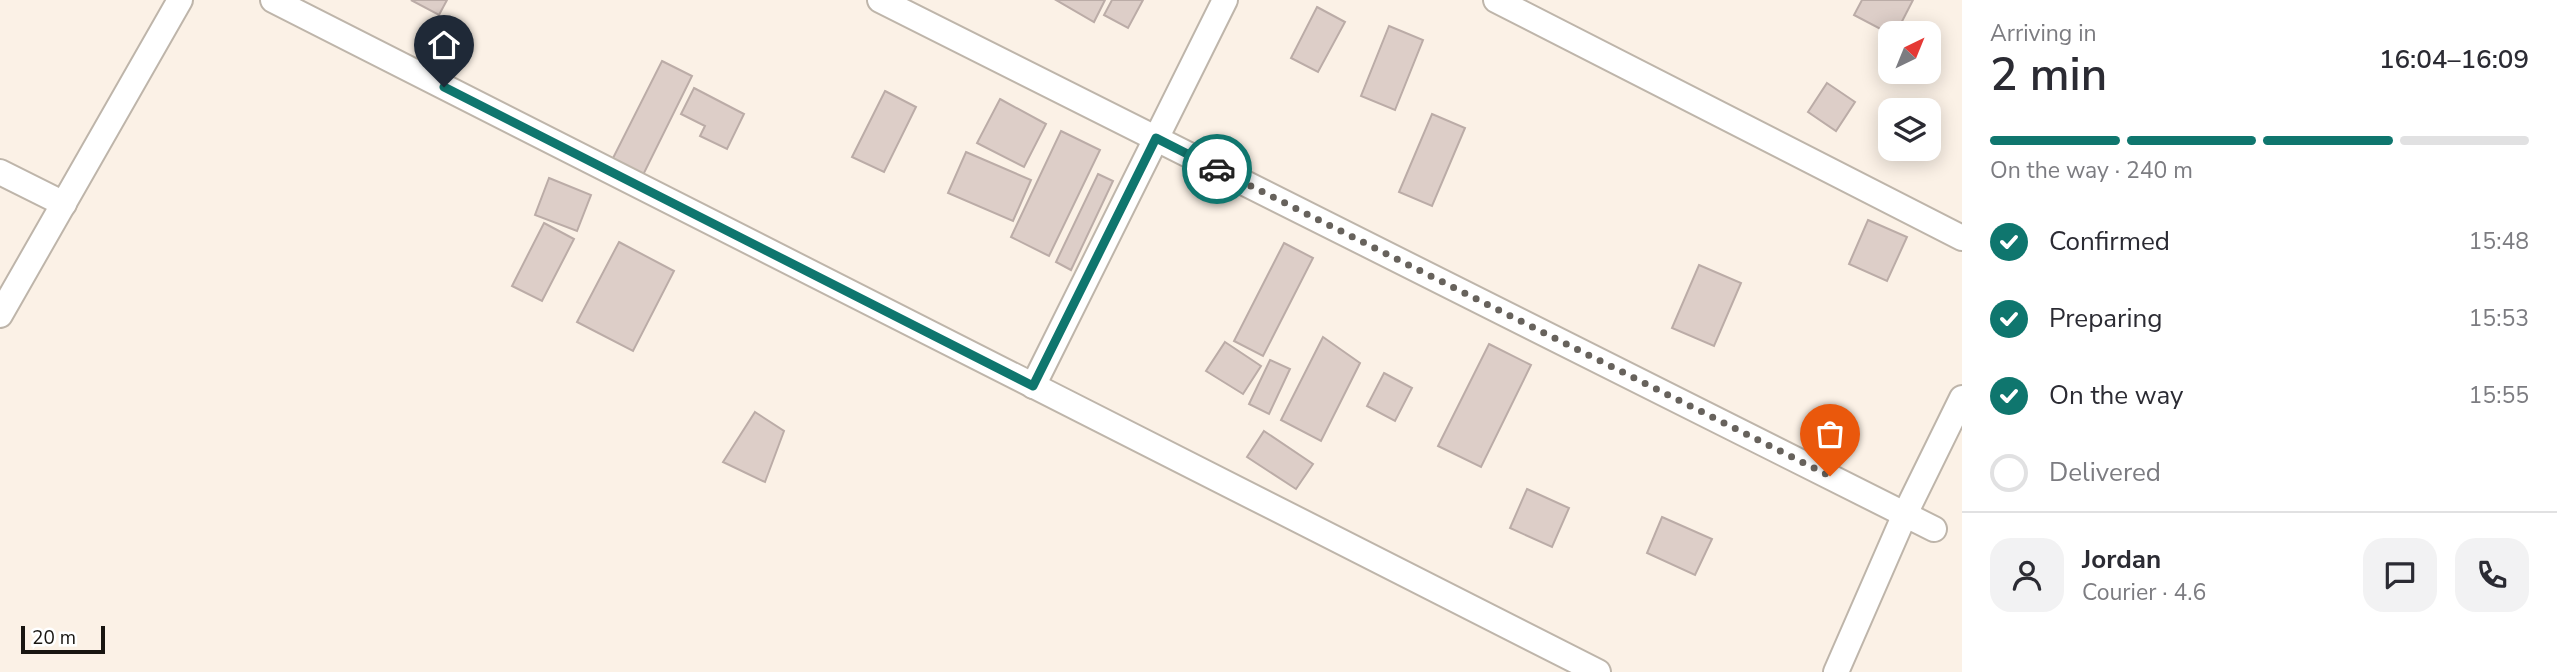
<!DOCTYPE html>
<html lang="en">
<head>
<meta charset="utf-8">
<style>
	:root { --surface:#fff; --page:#f2f2f3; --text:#2b2b33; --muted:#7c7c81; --line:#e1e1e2; --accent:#0f766e }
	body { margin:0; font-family:"Nunito Sans",sans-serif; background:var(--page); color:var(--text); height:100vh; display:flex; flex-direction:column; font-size:26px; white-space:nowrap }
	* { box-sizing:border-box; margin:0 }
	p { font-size:23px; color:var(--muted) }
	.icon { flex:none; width:38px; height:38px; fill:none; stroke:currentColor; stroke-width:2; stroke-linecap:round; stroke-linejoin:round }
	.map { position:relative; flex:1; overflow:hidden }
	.details { display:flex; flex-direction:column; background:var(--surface); width:595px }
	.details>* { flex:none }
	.needle { width:46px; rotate:43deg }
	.controls { position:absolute; left:1878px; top:21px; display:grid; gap:14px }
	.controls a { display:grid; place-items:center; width:63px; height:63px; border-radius:14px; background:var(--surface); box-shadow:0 4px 18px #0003; font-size:35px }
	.scale { position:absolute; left:21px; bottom:18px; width:84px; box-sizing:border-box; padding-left:7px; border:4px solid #181511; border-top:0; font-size:19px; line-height:24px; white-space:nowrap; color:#181511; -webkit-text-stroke:5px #fff; paint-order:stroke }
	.pin { position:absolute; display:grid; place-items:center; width:60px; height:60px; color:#fff; margin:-72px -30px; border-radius:50% 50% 50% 0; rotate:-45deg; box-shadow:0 0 7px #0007 }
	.pin .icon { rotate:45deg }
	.courier { position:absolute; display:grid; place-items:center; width:70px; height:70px; margin:-35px; border:5px solid #0f766e; border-radius:50%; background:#fff; color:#222; box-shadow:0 2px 9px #0007 }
	.head em { font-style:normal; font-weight:600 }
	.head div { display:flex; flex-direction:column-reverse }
	.head { display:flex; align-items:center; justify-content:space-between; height:119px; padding:0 28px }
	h1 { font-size:46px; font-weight:600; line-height:52px }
	.bar { display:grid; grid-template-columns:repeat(4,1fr); gap:10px 7px; align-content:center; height:84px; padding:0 28px }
	.bar i { height:9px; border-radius:5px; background:var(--line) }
	.bar .current { background:var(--accent) }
	.bar p { grid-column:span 4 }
	.line { display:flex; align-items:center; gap:18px; padding:0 28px; border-top:2px solid var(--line) }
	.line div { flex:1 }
	.round { display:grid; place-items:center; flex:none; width:74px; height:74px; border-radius:21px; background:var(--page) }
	ol { padding:0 28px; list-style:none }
	li { display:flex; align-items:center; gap:21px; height:77px }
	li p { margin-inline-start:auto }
	li .icon { padding:7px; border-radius:50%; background:var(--accent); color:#fff; stroke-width:4 }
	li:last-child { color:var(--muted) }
	li i { width:38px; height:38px; border:4px solid var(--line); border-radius:50% }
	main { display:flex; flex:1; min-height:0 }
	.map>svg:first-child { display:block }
</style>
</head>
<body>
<main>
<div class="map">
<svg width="1962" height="672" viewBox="0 0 1962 672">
	<rect width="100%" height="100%" fill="#fbf1e6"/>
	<g fill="#ddcec8" stroke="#bbaca7" stroke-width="2">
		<polygon points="411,0 447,0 439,15"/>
		<polygon points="1056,0 1105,0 1094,22"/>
		<polygon points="1112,0 1143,0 1128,28 1104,15"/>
		<polygon points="1862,0 1913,0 1896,33 1890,34 1854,15"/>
		<polygon points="1317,7 1345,22 1318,72 1291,58"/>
		<polygon points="1389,26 1423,40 1395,110 1361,96"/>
		<polygon points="662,61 692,76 642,177 611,162"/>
		<polygon points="1827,83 1855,102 1836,131 1808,112"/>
		<polygon points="694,88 744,114 727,149 700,136 705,126 681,114"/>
		<polygon points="885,91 916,107 884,172 852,157"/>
		<polygon points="1000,99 1046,124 1024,167 977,143"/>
		<polygon points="1432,114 1465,128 1432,206 1399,192"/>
		<polygon points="1061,131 1100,150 1049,256 1011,237"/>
		<polygon points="966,152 1031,180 1013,221 948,193"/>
		<polygon points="1098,174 1113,181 1071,270 1056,262"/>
		<polygon points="549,178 591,195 577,231 535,215"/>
		<polygon points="1868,220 1907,237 1887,281 1849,264"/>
		<polygon points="544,223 574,239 542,301 512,286"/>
		<polygon points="619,242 674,271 633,351 577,322"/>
		<polygon points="1284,243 1313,258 1263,356 1234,341"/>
		<polygon points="1699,265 1741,283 1714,346 1672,328"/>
		<polygon points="1323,337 1360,363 1321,441 1281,420"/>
		<polygon points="1225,342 1261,366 1243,394 1206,371"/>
		<polygon points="1489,344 1531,365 1481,467 1438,446"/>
		<polygon points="1270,360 1290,369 1269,414 1249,404"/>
		<polygon points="1384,373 1412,388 1395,421 1367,406"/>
		<polygon points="755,412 784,431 765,482 723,462"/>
		<polygon points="1264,431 1313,464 1296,489 1247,457"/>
		<polygon points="1527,489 1569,508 1552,547 1510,528"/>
		<polygon points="1662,517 1712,539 1695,575 1647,553"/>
	</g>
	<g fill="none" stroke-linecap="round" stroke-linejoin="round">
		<defs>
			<g id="minor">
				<polyline points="273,0 1598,672"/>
				<polyline points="880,0 1934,529"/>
				<polyline points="1496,0 1962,238"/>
				<polyline points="0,172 64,204"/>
				<polyline points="0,315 180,0"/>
				<polyline points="1033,386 1225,0"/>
				<polyline points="1836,672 1905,514 1962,398"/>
			</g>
		</defs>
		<use href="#minor" stroke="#beb5aa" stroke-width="28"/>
		<use href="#minor" stroke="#fff" stroke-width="24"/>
	</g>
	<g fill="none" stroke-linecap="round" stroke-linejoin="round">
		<polyline stroke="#67625c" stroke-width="7" stroke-dasharray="0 12.6" points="1217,169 1830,476"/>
		<polyline stroke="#0f766e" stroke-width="9" points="444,87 1033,386 1156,138 1217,169"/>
	</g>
</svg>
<div class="controls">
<a><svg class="needle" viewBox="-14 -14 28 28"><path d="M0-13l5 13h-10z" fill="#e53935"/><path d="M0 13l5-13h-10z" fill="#7c7c81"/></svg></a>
<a><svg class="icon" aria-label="layers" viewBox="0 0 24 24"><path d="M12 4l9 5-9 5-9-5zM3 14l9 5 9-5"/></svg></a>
</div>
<div class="scale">20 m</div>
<div class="pin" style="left:1830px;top:476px;background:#ea580c"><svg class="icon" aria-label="bag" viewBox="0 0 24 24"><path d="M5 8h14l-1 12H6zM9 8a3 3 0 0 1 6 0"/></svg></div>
<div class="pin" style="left:444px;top:87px;background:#1f2937"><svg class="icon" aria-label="home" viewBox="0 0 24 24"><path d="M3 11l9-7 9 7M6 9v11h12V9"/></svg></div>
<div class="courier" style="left:1217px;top:169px"><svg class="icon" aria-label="car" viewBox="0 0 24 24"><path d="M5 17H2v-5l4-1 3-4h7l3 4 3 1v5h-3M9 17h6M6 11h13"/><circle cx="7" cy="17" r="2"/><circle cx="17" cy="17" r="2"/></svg></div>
</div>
<section class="details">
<div class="head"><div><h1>2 min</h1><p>Arriving in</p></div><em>16:04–16:09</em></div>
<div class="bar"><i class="current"></i><i class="current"></i><i class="current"></i><i></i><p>On the way · 240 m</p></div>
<ol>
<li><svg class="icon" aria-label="check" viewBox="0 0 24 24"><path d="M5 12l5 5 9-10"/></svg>Confirmed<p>15:48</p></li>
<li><svg class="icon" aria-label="check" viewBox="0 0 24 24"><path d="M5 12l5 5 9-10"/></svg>Preparing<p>15:53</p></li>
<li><svg class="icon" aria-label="check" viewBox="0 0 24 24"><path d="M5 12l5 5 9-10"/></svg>On the way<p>15:55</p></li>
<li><i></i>Delivered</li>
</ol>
<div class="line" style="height:126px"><a class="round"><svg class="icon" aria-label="person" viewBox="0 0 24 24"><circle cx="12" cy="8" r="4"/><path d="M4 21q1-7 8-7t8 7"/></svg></a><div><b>Jordan</b><p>Courier · 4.6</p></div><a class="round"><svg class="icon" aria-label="chat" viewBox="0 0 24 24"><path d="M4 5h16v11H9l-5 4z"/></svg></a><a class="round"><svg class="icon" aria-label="phone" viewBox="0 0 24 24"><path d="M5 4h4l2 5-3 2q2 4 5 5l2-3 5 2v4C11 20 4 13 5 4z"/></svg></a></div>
</section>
</main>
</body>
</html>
